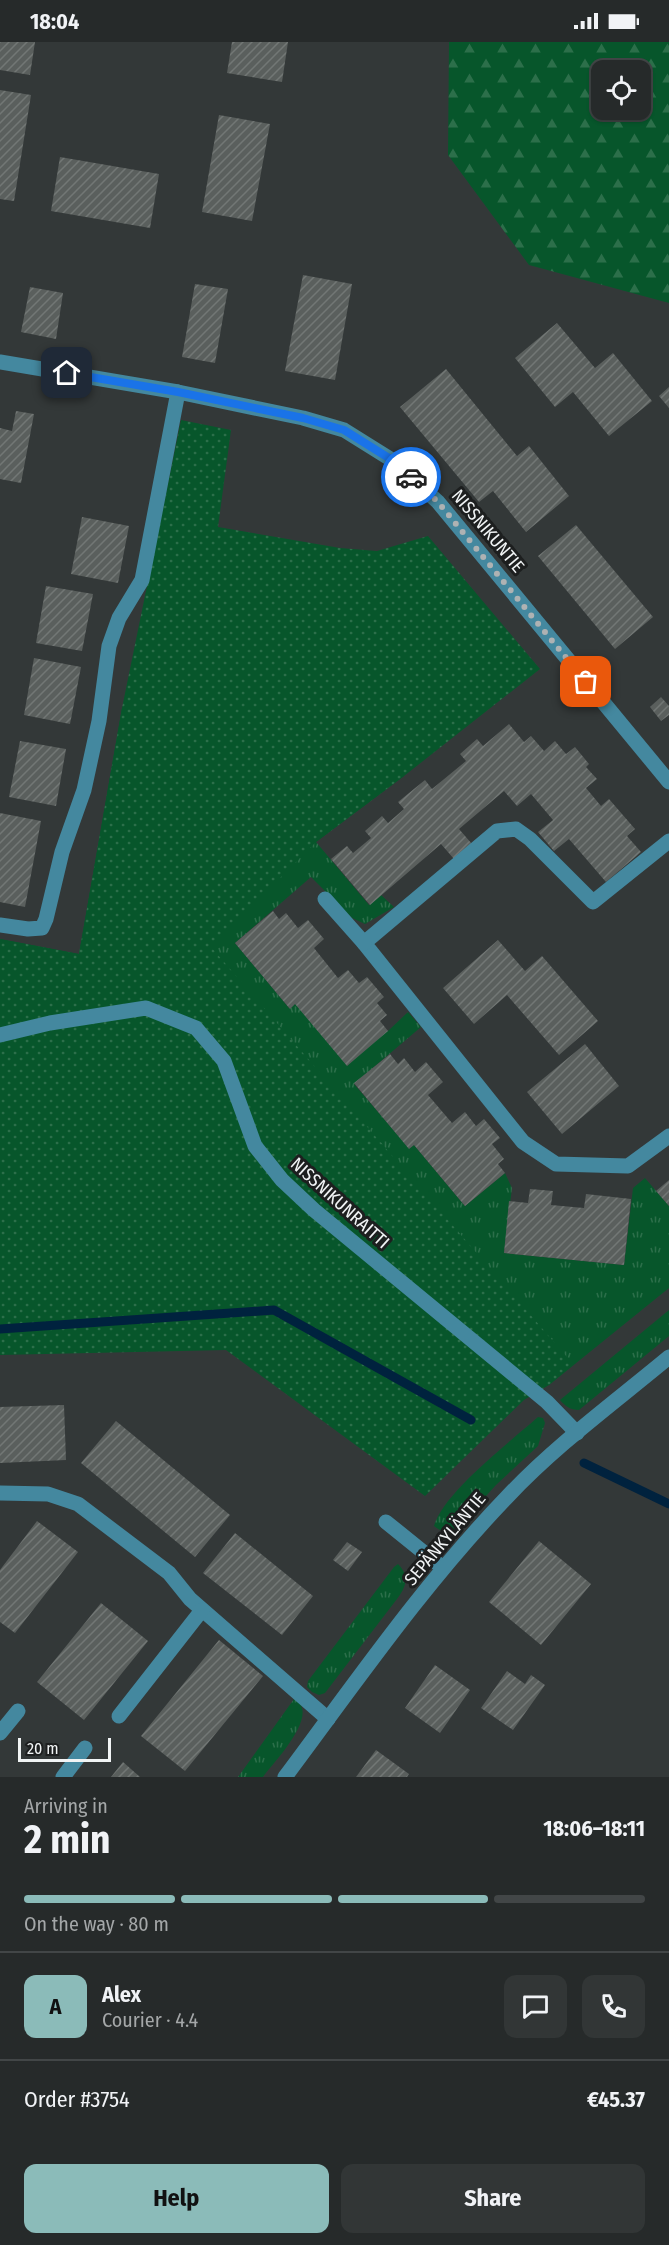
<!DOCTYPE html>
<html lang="en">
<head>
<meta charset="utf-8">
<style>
	:root { --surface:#262a2a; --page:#323636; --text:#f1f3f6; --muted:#a4a7a8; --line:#424647; --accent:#8bbbb9 }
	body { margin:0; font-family:"Fira Sans Condensed",sans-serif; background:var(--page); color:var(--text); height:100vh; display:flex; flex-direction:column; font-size:22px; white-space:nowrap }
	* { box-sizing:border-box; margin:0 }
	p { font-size:20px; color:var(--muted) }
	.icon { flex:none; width:33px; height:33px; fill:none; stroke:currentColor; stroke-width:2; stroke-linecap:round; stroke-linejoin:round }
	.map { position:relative; height:1735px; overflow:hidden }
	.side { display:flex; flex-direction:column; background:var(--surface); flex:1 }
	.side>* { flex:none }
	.tools { position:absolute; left:591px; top:18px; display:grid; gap:12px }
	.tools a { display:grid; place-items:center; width:60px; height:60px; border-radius:12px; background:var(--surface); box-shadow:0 2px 4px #0004,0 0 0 2px var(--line); font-size:30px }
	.scale { position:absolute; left:18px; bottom:15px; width:93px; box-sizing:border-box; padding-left:6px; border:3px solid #f1f4f5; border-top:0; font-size:16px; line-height:21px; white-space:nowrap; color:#f1f4f5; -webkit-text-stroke:4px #1d1f1f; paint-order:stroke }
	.pin { position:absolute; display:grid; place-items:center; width:51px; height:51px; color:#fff; margin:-26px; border-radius:12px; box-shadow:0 3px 9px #0006 }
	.courier { position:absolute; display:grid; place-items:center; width:60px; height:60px; margin:-30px; border:4px solid #1a73e8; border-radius:50%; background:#fff; color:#222; box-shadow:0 2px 8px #0007 }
	.overview em { font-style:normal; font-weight:700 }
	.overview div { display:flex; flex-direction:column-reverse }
	.overview { display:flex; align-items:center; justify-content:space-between; height:102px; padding:0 24px }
	h1 { font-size:39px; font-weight:700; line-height:45px }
	.bar { display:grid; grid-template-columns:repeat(4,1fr); gap:9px 6px; align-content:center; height:72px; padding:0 24px }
	.bar i { height:8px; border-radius:4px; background:var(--line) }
	.bar .selected { background:var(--accent) }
	.bar p { grid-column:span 4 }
	.line { display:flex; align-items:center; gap:15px; padding:0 24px; border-top:2px solid var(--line) }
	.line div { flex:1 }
	.round { display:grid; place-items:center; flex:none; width:63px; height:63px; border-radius:12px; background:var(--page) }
	.cta { display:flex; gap:12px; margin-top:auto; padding:12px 24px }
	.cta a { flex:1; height:69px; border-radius:12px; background:var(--accent); color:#111; font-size:24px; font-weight:700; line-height:69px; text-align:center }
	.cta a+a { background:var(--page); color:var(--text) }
	.status { display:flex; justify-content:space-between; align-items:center; height:42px; padding:0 30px; background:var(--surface); direction:ltr }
	.status svg { height:16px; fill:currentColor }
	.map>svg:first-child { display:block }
</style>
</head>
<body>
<div class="status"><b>18:04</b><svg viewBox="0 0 49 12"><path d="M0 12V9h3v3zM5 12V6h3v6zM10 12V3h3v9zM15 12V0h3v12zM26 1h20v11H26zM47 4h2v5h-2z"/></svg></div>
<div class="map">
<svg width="669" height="1735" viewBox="0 0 669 1735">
	<defs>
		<pattern id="grass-tufts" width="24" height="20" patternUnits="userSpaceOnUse" patternTransform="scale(1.5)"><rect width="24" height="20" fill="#07562b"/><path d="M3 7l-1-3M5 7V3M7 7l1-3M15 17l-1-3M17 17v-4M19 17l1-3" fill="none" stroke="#2c6f4a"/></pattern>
		<pattern id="forest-firs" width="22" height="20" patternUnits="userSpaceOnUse" patternTransform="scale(1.5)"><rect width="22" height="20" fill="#07562b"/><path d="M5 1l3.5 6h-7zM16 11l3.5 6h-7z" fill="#2c6f4a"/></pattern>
		<pattern id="park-dots" width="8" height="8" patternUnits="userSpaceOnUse" patternTransform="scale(1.5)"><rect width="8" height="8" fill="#07562b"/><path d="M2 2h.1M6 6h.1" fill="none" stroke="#2c6f4a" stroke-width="1.8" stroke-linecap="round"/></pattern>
		<pattern id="building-hatch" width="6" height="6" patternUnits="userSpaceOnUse" patternTransform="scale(1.5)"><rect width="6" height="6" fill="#5a5f5d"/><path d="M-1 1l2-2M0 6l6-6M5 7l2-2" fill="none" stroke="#727775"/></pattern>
	</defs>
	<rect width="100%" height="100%" fill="#333838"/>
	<g fill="url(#grass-tufts)">
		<polygon points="122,666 404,734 316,800 369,863 381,853 394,865 365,882 352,876 311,835 235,901 289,966 295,962 388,989 408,970 421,985 354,1042 409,1106 414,1103 465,1164 505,1131 512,1146 504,1211 624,1223 633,1146 645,1136 669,1164 669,1246 549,1343 326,1160 0,897 79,912"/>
		<path d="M669,1268V1294L579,1368C570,1368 565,1364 560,1358Z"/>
		<path d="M538,1375L543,1376L545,1381L538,1404L496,1443L457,1486C448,1490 442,1491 434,1484C443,1451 511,1399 538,1375Z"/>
		<path d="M398,1522C410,1534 406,1545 397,1557L325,1651L319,1653L312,1650L307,1645L308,1639L394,1525Z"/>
		<path d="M294,1657C322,1671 274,1720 263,1735H238Z"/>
	</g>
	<path fill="url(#forest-firs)" fill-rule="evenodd" d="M449,0H669V261L529,223L448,113ZM640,28V68H602V28Z"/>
	<polygon fill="url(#park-dots)" points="181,378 231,388 218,485 340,506 377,509 428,494 540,627 404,734 316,800 211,905 573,1322 549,1343 524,1358 425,1454 226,1308 0,1313 0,897 79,912 122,666"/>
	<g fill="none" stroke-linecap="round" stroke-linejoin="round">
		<g stroke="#00223e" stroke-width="9">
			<polyline points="0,1287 274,1268 471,1378"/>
			<polyline points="584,1421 669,1462"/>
		</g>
	</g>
	<g fill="url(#building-hatch)">
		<polygon points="0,0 35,0 30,33 0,28"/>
		<polygon points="232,0 288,0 282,40 227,31"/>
		<polygon points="0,48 31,53 14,159 0,157"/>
		<polygon points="219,73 270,82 252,179 202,170"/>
		<polygon points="60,115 159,132 150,186 51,169"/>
		<polygon points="303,233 352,242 335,338 285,329"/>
		<polygon points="195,242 228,247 215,321 182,315"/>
		<polygon points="30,245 63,251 56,297 21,290"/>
		<polygon points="557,281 595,326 613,311 652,359 609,394 573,350 555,365 515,316"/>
		<polygon points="446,327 517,414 529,404 569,454 526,490 493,449 479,460 400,365"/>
		<polygon points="669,345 669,366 659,354"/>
		<polygon points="16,369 34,372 21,441 0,437 0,386 12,389"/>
		<polygon points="82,475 129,484 118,541 71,532"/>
		<polygon points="576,483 653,575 615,607 538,514"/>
		<polygon points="46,544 93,552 82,609 36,601"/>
		<polygon points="34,616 81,625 70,682 24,673"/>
		<polygon points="661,655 669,664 669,673 661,679 650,665"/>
		<polygon points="509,682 524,700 531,694 544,709 555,699 566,712 575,705 589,722 586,725 597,737 586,746 601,764 609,757 635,787 627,794 641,810 606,840 569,797 554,809 538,790 553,778 531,752 517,764 504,749 459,787 472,802 454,817 441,802 370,863 331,817 347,804 353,811 371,796 365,789 382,774 388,781 404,767 398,760 425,738 432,747 466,719 460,712 477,697 483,704"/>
		<polygon points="20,699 66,707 56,764 9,755"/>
		<polygon points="0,771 41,779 25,865 0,860"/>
		<polygon points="273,869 279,877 286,871 298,886 308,878 324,897 314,906 338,936 348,928 359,941 367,935 384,955 377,961 387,973 380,979 388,989 347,1024 295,962 290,967 235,901"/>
		<polygon points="498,898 525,929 542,914 598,979 559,1013 507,953 474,982 443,946"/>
		<polygon points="585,1002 619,1044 562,1092 527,1050"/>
		<polygon points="390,1012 398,1022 404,1016 415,1030 426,1020 443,1040 428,1053 452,1081 465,1070 476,1084 484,1077 500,1096 492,1102 504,1117 498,1122 505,1131 465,1164 414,1103 409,1107 354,1041"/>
		<polygon points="669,1138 669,1164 656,1149"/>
		<polygon points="530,1147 553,1149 551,1163 584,1166 586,1152 631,1157 624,1223 504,1211 509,1159 528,1161"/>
		<polygon points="64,1363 66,1418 0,1421 0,1365"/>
		<polygon points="116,1379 230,1473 195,1515 81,1421"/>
		<polygon points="37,1479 78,1510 15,1591 0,1580 0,1528"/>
		<polygon points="235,1491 313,1554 282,1593 203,1531"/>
		<polygon points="539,1499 591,1542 541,1603 489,1560"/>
		<polygon points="347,1500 362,1510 348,1529 333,1518"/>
		<polygon points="101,1561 148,1599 84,1678 37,1640"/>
		<polygon points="219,1598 263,1634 185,1729 141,1694"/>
		<polygon points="435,1623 470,1648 440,1691 405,1666"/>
		<polygon points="507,1629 525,1642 531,1633 545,1643 513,1688 481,1666"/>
		<polygon points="376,1708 409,1732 407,1735 356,1735"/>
		<polygon points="123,1720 140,1735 111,1735"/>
	</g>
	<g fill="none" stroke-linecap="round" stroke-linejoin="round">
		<g stroke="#44889f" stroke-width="15">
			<polyline points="0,320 178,350 303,376 344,388 392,418 438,460 669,740"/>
			<polyline points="669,799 593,860 530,797 516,787 497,789 364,901 523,1100 556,1122 628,1124 669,1094"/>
			<polyline points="325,857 364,901"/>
			<polyline points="0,883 28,887 42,886 46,877 62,810 84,748 99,679 109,604 119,576 142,538 178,350"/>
			<polyline points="0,993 50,981 146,966 196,986 224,1019 255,1104 282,1138 314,1168 547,1360 577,1391"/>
			<polyline points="0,1451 48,1452 78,1462 169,1531 190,1557 328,1677"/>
			<polyline points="386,1480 443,1526"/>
			<polyline points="119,1674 202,1568"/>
			<polyline points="0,1691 18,1669"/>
			<polyline points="63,1735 85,1706"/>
			<path d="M285,1735C356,1640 425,1540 508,1454C556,1403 615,1360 669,1315"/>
		</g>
	</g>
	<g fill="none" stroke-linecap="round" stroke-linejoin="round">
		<polyline stroke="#aeb2b3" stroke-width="6" stroke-dasharray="0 10.8" points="411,435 438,460 586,640"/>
		<polyline stroke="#1a73e8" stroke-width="8" points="67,331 178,350 303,376 344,388 392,418 411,435"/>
	</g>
	<g text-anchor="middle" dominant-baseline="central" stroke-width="6" stroke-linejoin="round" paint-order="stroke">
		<g font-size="18" fill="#f1f4f5" stroke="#1d1f1f">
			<text transform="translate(488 489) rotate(50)">NISSNIKUNTIE</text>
			<text transform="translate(340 1161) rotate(42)">NISSNIKUNRAITTI</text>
			<text transform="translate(445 1497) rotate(-50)">SEPÄNKYLÄNTIE</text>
		</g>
	</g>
</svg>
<div class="tools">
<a><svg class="icon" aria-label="locate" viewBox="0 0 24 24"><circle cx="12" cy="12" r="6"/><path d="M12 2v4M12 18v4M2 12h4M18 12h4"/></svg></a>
</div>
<div class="scale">20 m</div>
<div class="pin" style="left:586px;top:640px;background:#ea580c"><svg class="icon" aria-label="bag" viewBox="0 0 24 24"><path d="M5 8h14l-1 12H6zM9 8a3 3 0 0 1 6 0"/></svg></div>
<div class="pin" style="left:67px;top:331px;background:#1f2937"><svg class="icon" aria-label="home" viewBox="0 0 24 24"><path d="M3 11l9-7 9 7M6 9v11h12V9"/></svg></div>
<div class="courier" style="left:411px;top:435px"><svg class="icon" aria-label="car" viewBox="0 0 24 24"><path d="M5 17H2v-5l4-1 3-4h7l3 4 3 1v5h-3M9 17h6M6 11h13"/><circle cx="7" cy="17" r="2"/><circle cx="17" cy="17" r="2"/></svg></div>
</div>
<section class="side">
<div class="overview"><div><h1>2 min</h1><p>Arriving in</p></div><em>18:06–18:11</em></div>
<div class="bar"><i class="selected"></i><i class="selected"></i><i class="selected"></i><i></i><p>On the way · 80 m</p></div>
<div class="line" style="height:108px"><b class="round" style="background:var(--accent);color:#111">A</b><div><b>Alex</b><p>Courier · 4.4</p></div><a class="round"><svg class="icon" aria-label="chat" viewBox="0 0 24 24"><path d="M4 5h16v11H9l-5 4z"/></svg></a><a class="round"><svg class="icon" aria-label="phone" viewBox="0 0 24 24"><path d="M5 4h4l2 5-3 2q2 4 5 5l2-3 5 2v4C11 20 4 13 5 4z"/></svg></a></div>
<div class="line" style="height:78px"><div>Order #3754</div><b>€45.37</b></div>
<div class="cta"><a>Help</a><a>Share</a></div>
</section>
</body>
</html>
